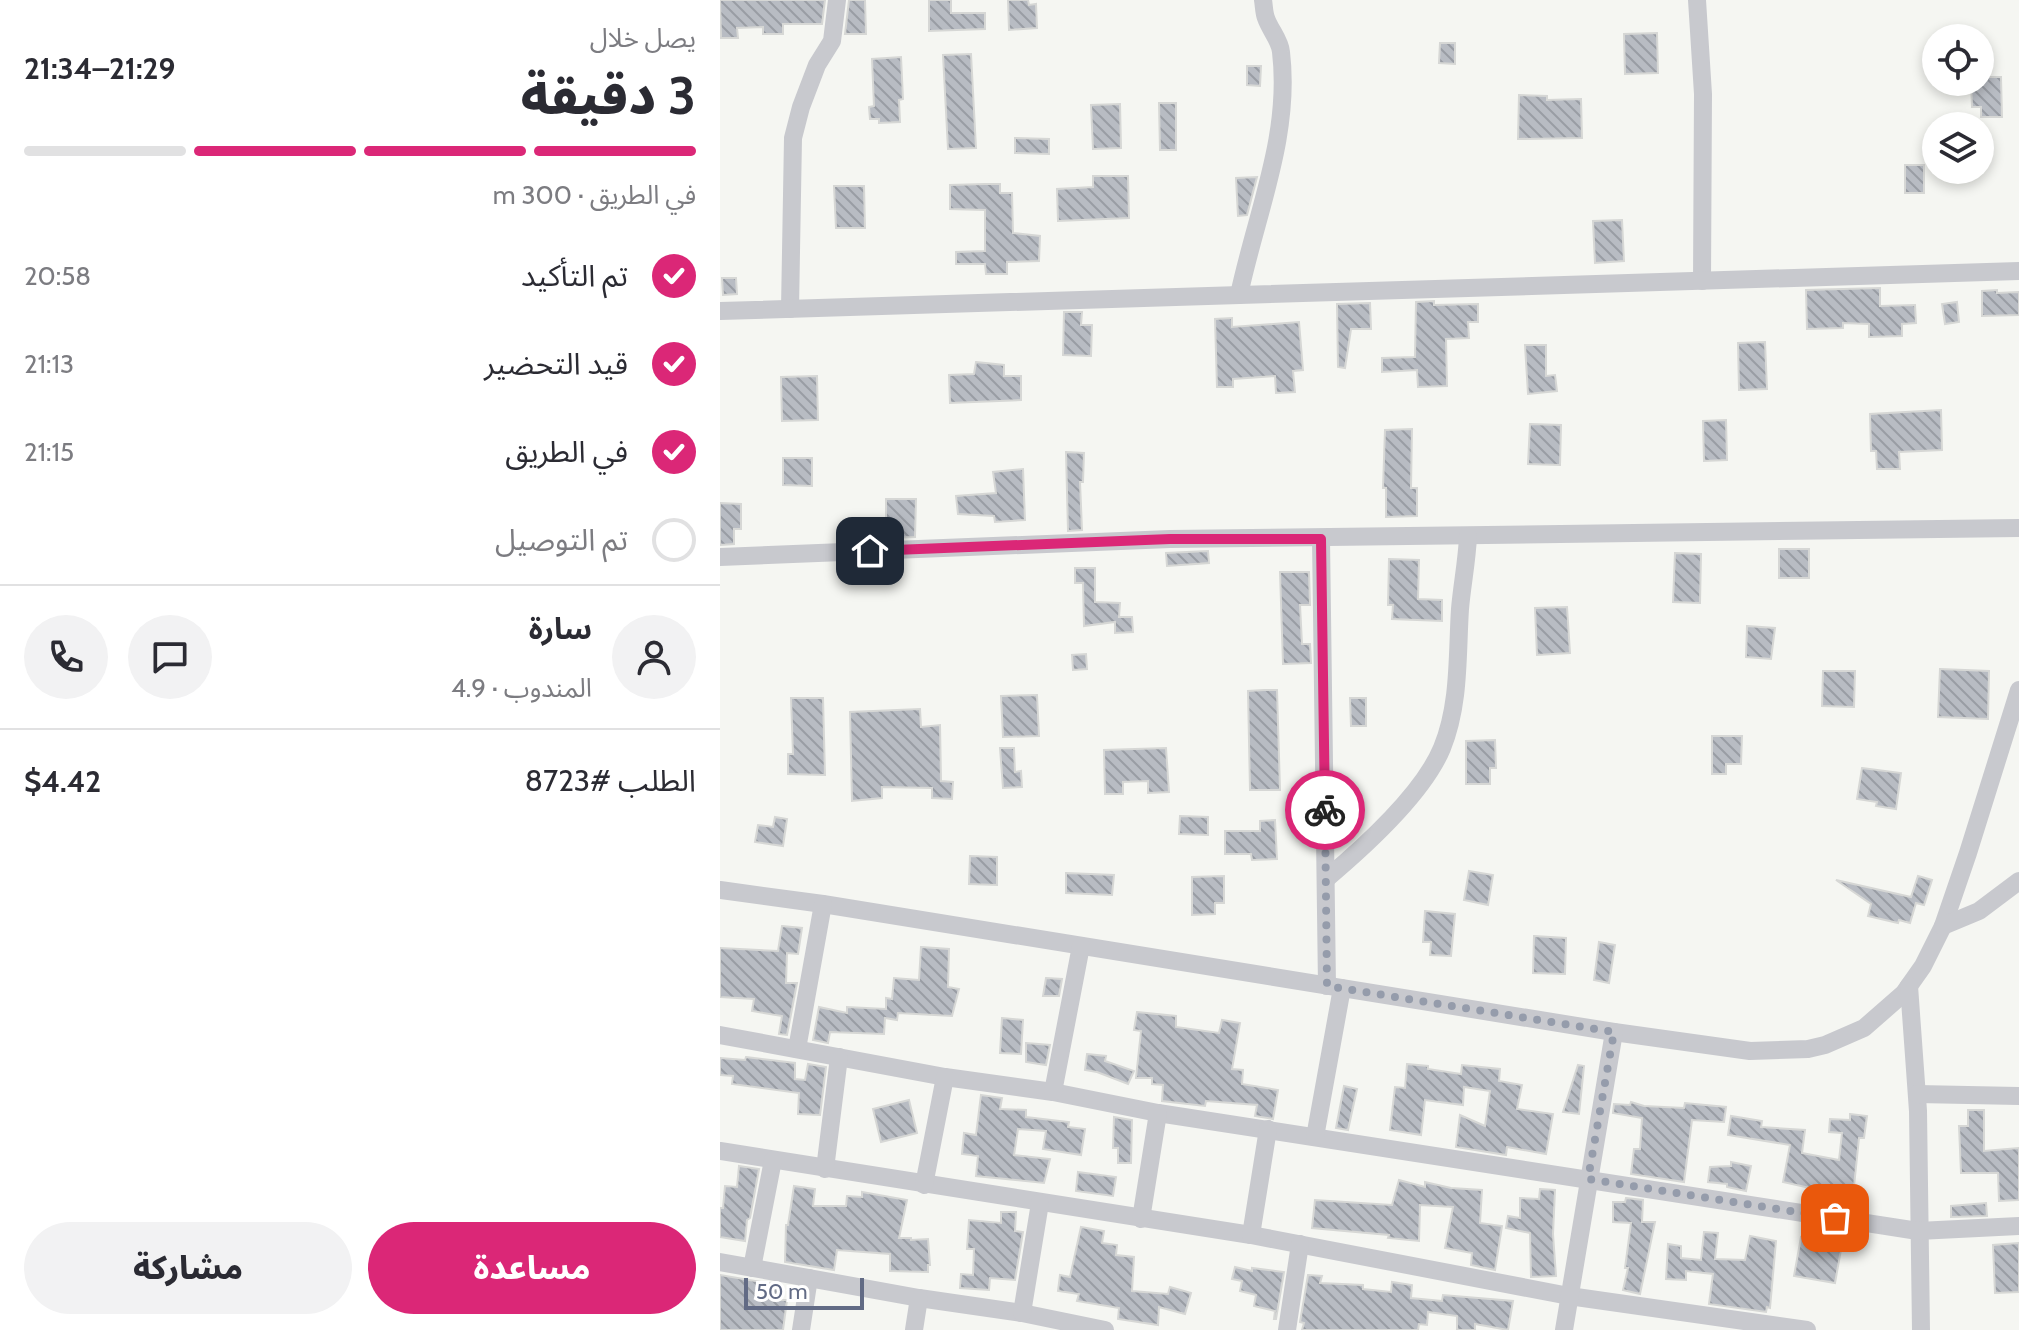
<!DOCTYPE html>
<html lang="ar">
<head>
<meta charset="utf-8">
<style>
	:root { --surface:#fff; --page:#f2f2f3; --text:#2b2b33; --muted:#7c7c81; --line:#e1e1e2; --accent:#db2777 }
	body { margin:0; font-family:Cabin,"Noto Sans Arabic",sans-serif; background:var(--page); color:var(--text); direction:rtl; height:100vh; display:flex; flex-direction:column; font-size:30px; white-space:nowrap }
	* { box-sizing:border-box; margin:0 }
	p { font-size:26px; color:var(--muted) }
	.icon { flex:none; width:44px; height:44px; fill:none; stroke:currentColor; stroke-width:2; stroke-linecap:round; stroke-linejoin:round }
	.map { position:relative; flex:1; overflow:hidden; direction:ltr }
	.sheet { display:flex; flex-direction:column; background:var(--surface); width:720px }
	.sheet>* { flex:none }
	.tools { position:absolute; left:1202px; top:24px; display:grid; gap:16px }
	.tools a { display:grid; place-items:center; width:72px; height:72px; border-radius:50%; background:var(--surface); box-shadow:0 4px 12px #0003; font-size:40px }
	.scale { position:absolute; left:24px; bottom:20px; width:120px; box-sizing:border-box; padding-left:8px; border:4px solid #626b85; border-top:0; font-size:22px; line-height:28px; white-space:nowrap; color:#626b85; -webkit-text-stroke:6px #fff; paint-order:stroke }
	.pin { position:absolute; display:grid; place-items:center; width:68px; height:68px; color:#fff; margin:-34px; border-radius:16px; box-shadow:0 4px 12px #0006 }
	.courier { position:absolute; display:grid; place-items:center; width:80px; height:80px; margin:-40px; border:6px solid #db2777; border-radius:50%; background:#fff; color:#222; box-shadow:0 2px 10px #0007 }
	.headline em { font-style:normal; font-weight:800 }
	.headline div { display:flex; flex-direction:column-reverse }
	.headline { display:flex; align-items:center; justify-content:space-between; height:136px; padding:0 24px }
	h1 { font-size:52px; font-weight:800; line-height:60px }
	.bar { display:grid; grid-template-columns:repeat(4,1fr); gap:12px 8px; align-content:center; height:96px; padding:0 24px }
	.bar i { height:10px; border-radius:6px; background:var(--line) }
	.bar .selected { background:var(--accent) }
	.bar p { grid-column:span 4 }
	.line { display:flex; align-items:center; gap:20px; padding:0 24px; border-top:2px solid var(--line) }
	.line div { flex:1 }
	.round { display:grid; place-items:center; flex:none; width:84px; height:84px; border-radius:42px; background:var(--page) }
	ol { padding:0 24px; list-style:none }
	li { display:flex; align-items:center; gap:24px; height:88px }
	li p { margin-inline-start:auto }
	li .icon { padding:8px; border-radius:50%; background:var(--accent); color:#fff; stroke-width:4 }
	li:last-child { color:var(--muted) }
	li i { width:44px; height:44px; border:4px solid var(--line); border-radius:50% }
	.cta { display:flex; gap:16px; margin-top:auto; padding:16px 24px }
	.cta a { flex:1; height:92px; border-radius:48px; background:var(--accent); color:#fff; font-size:32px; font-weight:800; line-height:92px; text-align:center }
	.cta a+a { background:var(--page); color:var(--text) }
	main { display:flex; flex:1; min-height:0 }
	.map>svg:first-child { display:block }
</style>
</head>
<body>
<main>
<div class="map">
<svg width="1299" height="1330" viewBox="0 0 1299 1330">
	<defs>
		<pattern id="building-back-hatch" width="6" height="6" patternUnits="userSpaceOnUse" patternTransform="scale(2)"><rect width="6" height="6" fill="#b8bcc3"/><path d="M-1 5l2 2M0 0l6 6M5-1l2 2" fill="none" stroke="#999da4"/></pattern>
	</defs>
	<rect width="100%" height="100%" fill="#f5f6f2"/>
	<g fill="url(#building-back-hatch)" stroke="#d6d7d5" stroke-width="2">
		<polygon points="0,0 105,0 102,24 63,24 63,34 43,34 43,27 17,28 18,38 1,38"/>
		<polygon points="129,0 145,0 146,34 125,34"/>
		<polygon points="209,0 231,0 231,13 265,13 265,29 209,31"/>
		<polygon points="288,0 308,0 309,5 316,4 317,28 289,30"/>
		<polygon points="937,33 938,73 905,74 904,34"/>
		<polygon points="720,43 735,43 735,64 719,63"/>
		<polygon points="251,54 256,148 228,149 223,55"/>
		<polygon points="181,57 183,99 179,100 180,122 159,123 159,119 150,119 149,107 154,106 152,59"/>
		<polygon points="527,66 541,66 540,86 527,85"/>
		<polygon points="1260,77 1281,77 1282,117 1261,117 1261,107 1252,107 1251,82 1260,82"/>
		<polygon points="799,95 827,96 827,100 861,99 862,138 798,139"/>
		<polygon points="439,103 456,103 456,150 440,150"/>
		<polygon points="400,104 401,148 373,149 371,105"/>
		<polygon points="295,138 329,139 329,154 295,153"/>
		<rect x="1185" y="165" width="19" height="28"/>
		<polygon points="373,176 408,176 409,218 338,221 337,189 373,187"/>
		<polygon points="537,177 527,215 518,216 516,178"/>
		<polygon points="265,184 280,184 280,193 292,193 293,233 320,236 319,261 287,262 287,274 266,274 265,264 236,264 236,252 265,251 265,210 230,209 230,185"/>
		<polygon points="114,186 144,186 145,228 116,228"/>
		<polygon points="902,220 904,261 875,263 873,221"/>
		<polygon points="2,278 16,278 17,294 3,295"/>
		<polygon points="1160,288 1160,306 1195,305 1196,323 1182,324 1182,336 1149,337 1149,324 1123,323 1123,328 1087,329 1086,290"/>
		<polygon points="1277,290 1277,293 1299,292 1299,315 1262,316 1262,291"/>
		<polygon points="714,301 714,305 758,304 758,322 748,322 749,338 726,339 727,386 698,387 697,370 662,372 662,358 695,357 696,302"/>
		<polygon points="1237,302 1239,322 1225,324 1222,304"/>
		<polygon points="650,303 651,329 631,329 625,368 618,367 617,304"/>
		<polygon points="344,312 362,312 361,325 372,325 371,356 343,355"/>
		<polygon points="512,318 512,327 579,322 583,370 573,371 575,392 556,393 555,376 513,379 513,387 497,387 495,319"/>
		<polygon points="1045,342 1047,389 1019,390 1018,343"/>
		<polygon points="805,345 826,345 826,376 835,375 837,391 808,394"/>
		<polygon points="256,362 284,365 284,376 301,376 301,400 230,403 229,375 254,374"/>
		<polygon points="97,376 98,420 62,421 61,377"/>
		<polygon points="1221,410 1222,450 1179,452 1180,469 1157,469 1156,451 1151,451 1150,414"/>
		<polygon points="1006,420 1007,460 984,461 983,421"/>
		<polygon points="810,424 841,425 840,465 808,464"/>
		<polygon points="692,429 691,488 697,488 697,516 666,517 666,488 663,488 665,430"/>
		<polygon points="346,452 364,453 363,482 360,482 362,530 348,531"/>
		<polygon points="63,458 92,458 92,486 63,485"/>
		<polygon points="303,469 305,520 275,522 274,516 238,514 236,496 276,493 273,472"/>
		<polygon points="166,499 196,499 195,537 166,538"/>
		<polygon points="0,503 21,504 21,529 14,529 14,544 0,545"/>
		<rect x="1059" y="549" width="30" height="29"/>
		<polygon points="488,551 489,563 447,566 446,553"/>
		<polygon points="955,553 981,554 980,603 953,602"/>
		<polygon points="669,559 699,560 698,599 722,600 722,621 672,619 673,605 668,605"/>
		<polygon points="355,568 375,568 375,602 400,603 399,617 412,617 413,632 395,633 395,622 364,626 363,583 355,583"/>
		<polygon points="560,572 589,572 590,605 580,605 582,644 590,644 591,663 563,664"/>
		<polygon points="847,607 850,653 817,655 815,608"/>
		<polygon points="1027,626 1055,628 1051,659 1026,657"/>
		<polygon points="366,654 367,669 353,670 352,655"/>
		<polygon points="1220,669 1269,671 1268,719 1218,717"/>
		<polygon points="1103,671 1135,671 1134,707 1102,706"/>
		<polygon points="544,690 557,690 560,790 530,790 528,691"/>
		<polygon points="317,695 319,736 283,737 281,696"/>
		<polygon points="71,698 103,698 105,775 68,774 68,754 73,754"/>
		<polygon points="630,698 646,698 646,726 631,726"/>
		<polygon points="200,709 201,727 220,725 221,781 233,782 232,799 212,798 212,788 162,787 162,798 132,801 130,712"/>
		<polygon points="992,736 1022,736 1021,764 1006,764 1006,774 992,774"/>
		<polygon points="775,740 776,768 770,768 770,784 746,784 746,741"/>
		<polygon points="280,748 294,748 295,772 301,771 302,787 283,788"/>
		<polygon points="446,748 449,792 428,793 428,781 403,782 403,794 385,794 384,750"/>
		<polygon points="1142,768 1181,773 1176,809 1156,806 1157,802 1137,799"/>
		<polygon points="460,816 488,817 488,835 459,834"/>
		<polygon points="55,817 67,819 63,846 35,842 38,825 53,827"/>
		<polygon points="555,820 557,859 532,860 531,854 505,854 505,831 540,831 540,821"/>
		<polygon points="250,856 277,857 277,885 249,884"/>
		<polygon points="749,871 773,875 768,905 744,900"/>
		<polygon points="346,873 394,875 392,895 346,893"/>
		<polygon points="504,876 504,903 495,903 495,914 472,915 472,877"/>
		<polygon points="1198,876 1212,880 1204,905 1196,903 1190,923 1179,920 1178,923 1148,916 1151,904 1116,880 1191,897"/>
		<polygon points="705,911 735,914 731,956 710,955 711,942 703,942"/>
		<polygon points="62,926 82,928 78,954 67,953 66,983 77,983 67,1035 59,1034 62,1016 32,1011 34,999 0,997 0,948 58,951"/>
		<polygon points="814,936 846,938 845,974 813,973"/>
		<polygon points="879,942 895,945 889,983 874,980"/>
		<polygon points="201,947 229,949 228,987 239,989 232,1016 178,1013 177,1020 165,1018 164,1034 110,1032 108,1043 93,1040 99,1007 127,1013 127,1007 166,1009 166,998 172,999 174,978 199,980"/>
		<polygon points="326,978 342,979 339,996 323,996"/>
		<polygon points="417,1012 456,1016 456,1027 499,1033 502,1020 520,1023 512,1069 523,1070 522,1084 558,1090 553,1119 535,1116 537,1105 486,1101 485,1106 442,1101 443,1085 432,1084 432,1078 416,1078 421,1031 414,1030"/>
		<polygon points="282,1018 303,1020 301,1054 280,1053"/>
		<polygon points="306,1043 330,1045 326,1065 306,1062"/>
		<polygon points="367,1054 386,1056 385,1061 414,1071 408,1084 377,1072 365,1070"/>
		<polygon points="26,1057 75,1063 75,1079 85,1080 88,1064 106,1067 100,1115 78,1114 79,1093 12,1084 13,1076 0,1075 0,1058 25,1060"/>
		<polygon points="687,1064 708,1066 708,1069 741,1074 742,1065 780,1069 779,1081 802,1085 797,1109 833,1114 826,1154 787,1147 786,1155 736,1147 740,1115 765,1126 770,1091 744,1087 743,1105 705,1100 701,1135 670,1130 675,1087 685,1088"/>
		<polygon points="858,1065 864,1066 859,1114 843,1112"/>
		<polygon points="624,1086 637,1089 628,1130 616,1128"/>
		<polygon points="261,1095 282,1098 280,1109 306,1110 306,1117 349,1122 348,1127 365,1129 361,1155 323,1149 326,1131 298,1129 294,1155 330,1159 324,1183 256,1176 258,1156 242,1154 244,1133 256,1135"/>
		<polygon points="189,1100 197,1133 161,1142 153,1109"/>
		<polygon points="911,1102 924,1106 964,1108 965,1103 1006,1107 1004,1122 972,1120 964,1182 911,1174 914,1149 920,1149 922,1118 893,1113 894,1104 910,1105"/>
		<polygon points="1248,1110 1264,1110 1264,1151 1299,1148 1299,1200 1279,1201 1278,1173 1241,1173 1239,1126 1248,1126"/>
		<polygon points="1130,1114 1147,1116 1144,1138 1139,1138 1133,1196 1099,1197 1099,1190 1063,1182 1070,1145 1008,1135 1011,1116 1042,1121 1041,1127 1085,1130 1082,1153 1119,1160 1122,1133 1109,1132 1110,1119 1130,1120"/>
		<polygon points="394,1117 412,1120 411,1163 398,1163 398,1148 393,1148"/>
		<polygon points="1011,1162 1031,1166 1026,1191 1007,1187 1007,1184 988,1182 990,1167 1011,1166"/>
		<polygon points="19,1166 39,1169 30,1218 27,1220 25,1241 0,1237 0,1208 3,1208 5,1186 17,1187"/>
		<polygon points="358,1172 396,1177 393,1196 356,1191"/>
		<polygon points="679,1180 705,1187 705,1182 731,1188 762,1190 760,1223 782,1226 775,1270 751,1265 752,1253 725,1248 733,1207 700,1205 699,1241 668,1238 669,1235 592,1228 595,1200 672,1205"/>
		<polygon points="74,1186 95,1189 93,1206 126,1206 127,1196 142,1197 142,1192 187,1200 179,1238 191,1238 191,1240 208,1239 210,1265 208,1265 208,1272 170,1271 170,1254 117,1250 114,1270 65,1262 66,1225 68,1225"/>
		<polygon points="820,1189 835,1190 833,1234 836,1276 811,1277 810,1233 786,1228 788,1216 800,1218 800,1198 819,1199"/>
		<polygon points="906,1198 923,1200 922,1222 935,1222 920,1294 903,1290 908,1268 905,1268 911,1223 893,1222 893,1202 905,1202"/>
		<polygon points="1266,1203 1267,1216 1231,1217 1231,1206"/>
		<polygon points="281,1212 296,1212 295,1231 303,1232 295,1280 270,1278 269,1290 240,1288 241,1274 253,1275 254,1249 247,1249 249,1220 281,1223"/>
		<polygon points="361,1227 384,1231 382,1243 397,1245 396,1255 414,1257 412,1291 448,1294 450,1287 471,1293 465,1314 439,1307 438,1325 398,1319 399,1308 357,1301 359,1294 338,1291 340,1275 350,1277"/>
		<polygon points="984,1232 998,1233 995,1259 1025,1260 1030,1236 1056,1241 1050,1308 1047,1307 1046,1312 989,1304 993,1274 966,1271 966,1280 946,1279 948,1244 961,1246 961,1258 981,1260"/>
		<polygon points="1081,1237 1122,1244 1115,1283 1074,1276"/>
		<polygon points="1299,1243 1299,1292 1275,1293 1273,1245"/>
		<polygon points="515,1267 532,1271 532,1268 564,1272 556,1319 554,1319 555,1311 534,1306 536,1295 520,1291 522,1281 512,1279"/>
		<polygon points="0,1275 59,1285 56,1300 67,1300 63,1330 0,1330"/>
		<polygon points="588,1275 602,1276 600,1283 643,1285 643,1289 671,1292 672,1282 692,1285 691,1298 722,1301 723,1295 793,1301 788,1330 755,1324 755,1330 737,1330 737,1316 708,1312 707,1325 699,1324 698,1330 582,1330 584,1323 580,1322"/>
	</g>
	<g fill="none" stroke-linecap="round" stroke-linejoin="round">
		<g stroke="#c8c9ce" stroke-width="18">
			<polyline points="977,0 983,94 982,281"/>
			<path d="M519,295C536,214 571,136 561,52C560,40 550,30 546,18C544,13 544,6 543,0"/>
			<polyline points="70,309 73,138 81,107 97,65 112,41 117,0"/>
			<polyline points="0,311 1299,271"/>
			<polyline points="601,539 607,986"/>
			<polyline points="0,557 450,539 1299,528"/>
			<path d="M606,879C644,847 703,794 722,748C740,704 737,655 740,609C742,585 747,561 748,536"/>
			<polyline points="0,890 103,904 894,1032 1030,1051 1088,1049 1105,1045 1144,1028 1184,993 1203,966 1223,926 1248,853 1299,690"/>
			<polyline points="1223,926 1259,911 1299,881"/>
			<polyline points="1189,986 1198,1111 1201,1330"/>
			<polyline points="0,1035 225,1077 333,1092 438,1113 1198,1231 1299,1226"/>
			<polyline points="77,1049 103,904"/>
			<polyline points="333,1092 361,946"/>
			<polyline points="1197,1094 1299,1096"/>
			<polyline points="595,1137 622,988"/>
			<polyline points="0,1151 531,1235 849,1296 1087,1330"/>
			<polyline points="105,1169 119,1057"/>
			<polyline points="204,1185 225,1077"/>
			<polyline points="421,1219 438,1113"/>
			<polyline points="531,1235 548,1129"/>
			<polyline points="0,1262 199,1298 302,1313 385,1330"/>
			<polyline points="32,1268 53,1160"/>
			<polyline points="302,1313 320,1203"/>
			<polyline points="81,1330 89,1278"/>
			<polyline points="194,1330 199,1298"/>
			<polyline points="567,1330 580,1244"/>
			<polyline points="844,1330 894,1032"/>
		</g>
	</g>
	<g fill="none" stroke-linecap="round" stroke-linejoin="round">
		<polyline stroke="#959cab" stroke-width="8" stroke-dasharray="0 14.4" points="605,810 607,986 894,1032 868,1179 1115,1218"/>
		<polyline stroke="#db2777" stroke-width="10" points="150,551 450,539 601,539 605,810"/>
	</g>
</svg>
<div class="tools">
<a><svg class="icon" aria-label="locate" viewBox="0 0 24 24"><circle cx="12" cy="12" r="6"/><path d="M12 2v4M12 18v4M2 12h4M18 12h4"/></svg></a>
<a><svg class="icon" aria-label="layers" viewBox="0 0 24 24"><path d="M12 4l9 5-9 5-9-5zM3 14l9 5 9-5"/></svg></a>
</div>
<div class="scale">50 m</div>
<div class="pin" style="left:1115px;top:1218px;background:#ea580c"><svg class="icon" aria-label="bag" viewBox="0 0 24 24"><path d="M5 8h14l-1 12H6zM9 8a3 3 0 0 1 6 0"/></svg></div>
<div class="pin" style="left:150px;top:551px;background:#1f2937"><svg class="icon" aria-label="home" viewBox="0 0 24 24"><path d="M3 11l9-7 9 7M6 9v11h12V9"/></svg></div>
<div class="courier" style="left:605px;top:810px"><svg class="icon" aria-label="bike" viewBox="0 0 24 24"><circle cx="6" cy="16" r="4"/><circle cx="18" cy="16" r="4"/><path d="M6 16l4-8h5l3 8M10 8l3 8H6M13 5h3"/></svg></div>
</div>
<section class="sheet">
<div class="headline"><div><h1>3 دقيقة</h1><p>يصل خلال</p></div><em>21:29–21:34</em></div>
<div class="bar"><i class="selected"></i><i class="selected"></i><i class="selected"></i><i></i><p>في الطريق · 300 m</p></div>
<ol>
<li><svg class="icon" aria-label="check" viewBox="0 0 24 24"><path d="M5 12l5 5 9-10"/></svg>تم التأكيد<p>20:58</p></li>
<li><svg class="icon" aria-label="check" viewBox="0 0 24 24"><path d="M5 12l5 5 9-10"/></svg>قيد التحضير<p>21:13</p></li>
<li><svg class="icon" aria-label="check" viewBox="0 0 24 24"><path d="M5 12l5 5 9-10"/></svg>في الطريق<p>21:15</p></li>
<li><i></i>تم التوصيل</li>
</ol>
<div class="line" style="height:144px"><a class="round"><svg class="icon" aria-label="person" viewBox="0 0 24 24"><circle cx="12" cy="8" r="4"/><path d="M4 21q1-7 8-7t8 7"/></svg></a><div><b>سارة</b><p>المندوب · 4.9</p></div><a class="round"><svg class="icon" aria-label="chat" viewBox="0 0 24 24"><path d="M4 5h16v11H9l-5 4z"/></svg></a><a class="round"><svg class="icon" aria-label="phone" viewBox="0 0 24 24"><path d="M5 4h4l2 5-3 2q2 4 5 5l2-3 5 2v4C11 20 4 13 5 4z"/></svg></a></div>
<div class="line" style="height:104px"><div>الطلب #8723</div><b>$4.42</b></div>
<div class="cta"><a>مساعدة</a><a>مشاركة</a></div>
</section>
</main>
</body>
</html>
